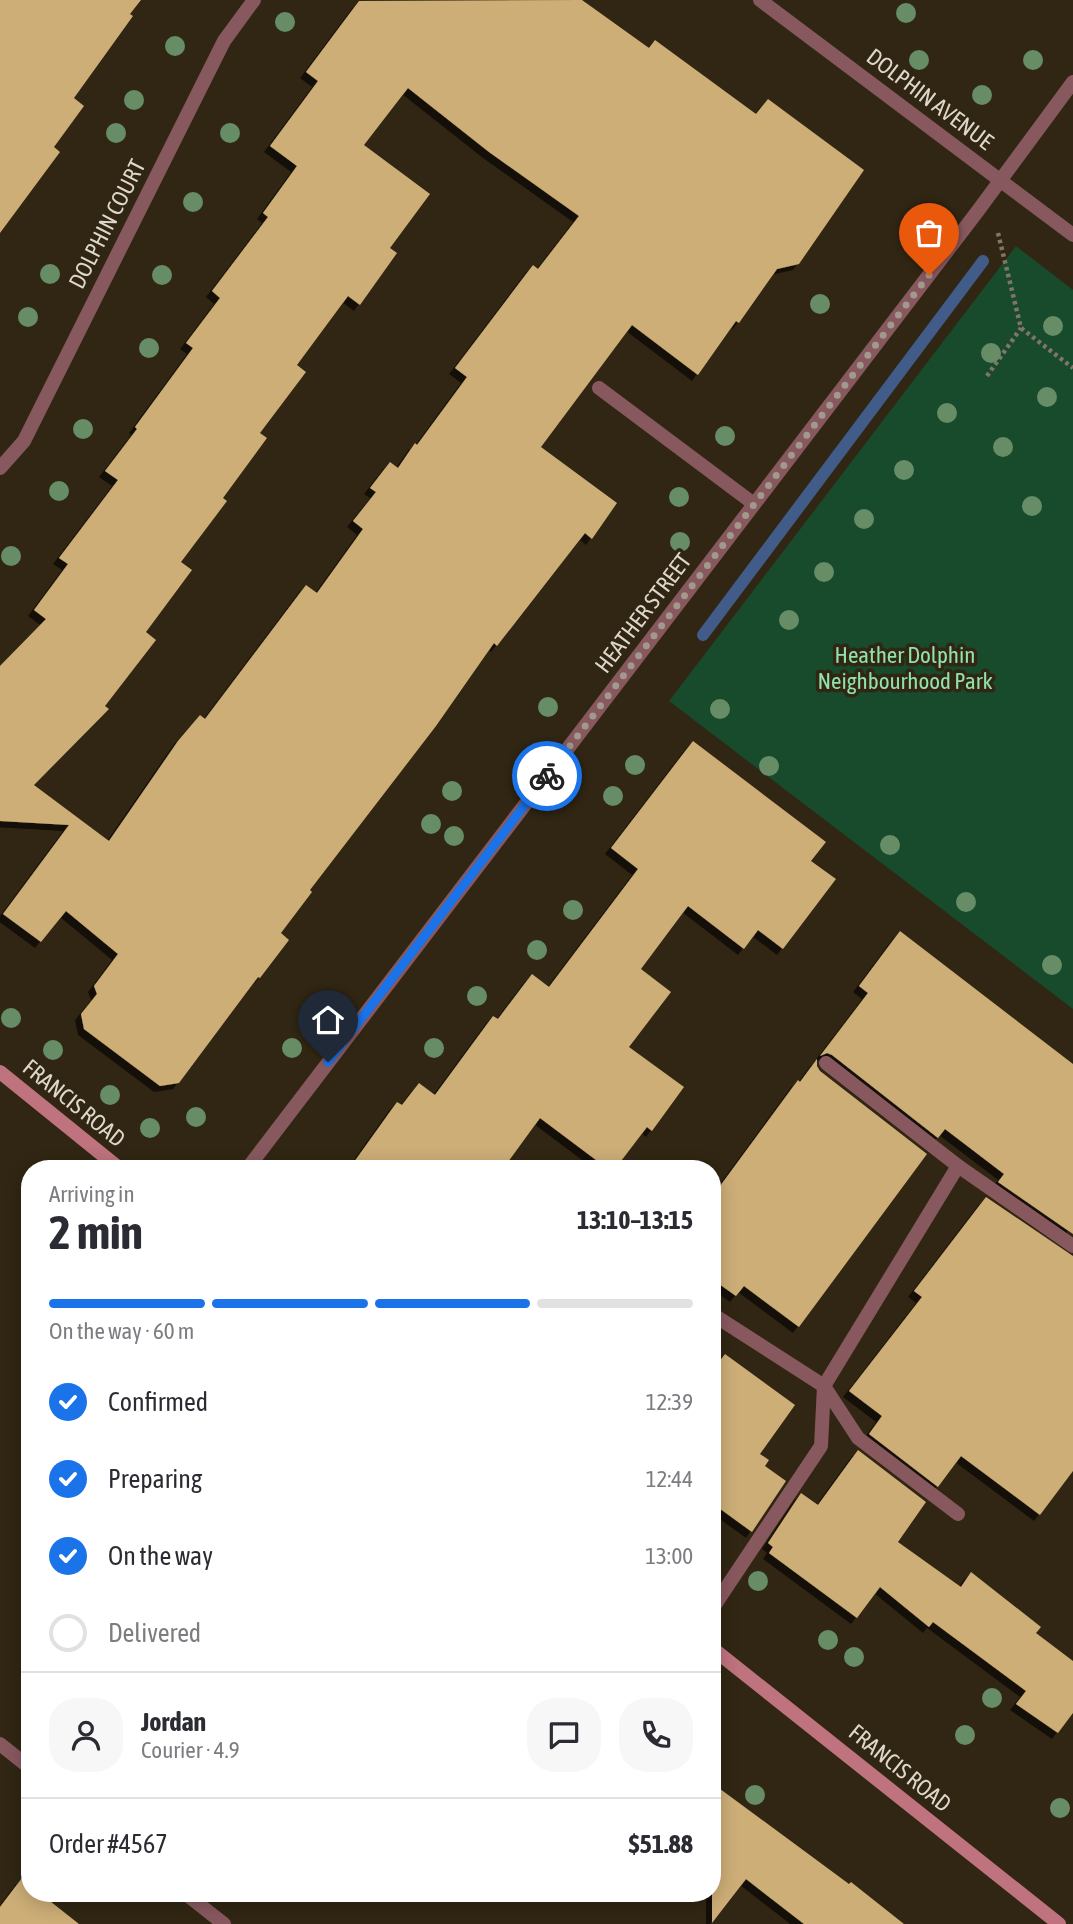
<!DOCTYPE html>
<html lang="en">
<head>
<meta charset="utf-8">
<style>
	:root { --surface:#fff; --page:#f7f7f7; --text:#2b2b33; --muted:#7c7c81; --line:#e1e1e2; --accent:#1a73e8 }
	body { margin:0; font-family:"Asap Condensed",sans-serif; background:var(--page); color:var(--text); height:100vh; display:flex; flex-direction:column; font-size:26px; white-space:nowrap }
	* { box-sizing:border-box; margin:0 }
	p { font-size:23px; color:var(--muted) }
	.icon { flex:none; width:38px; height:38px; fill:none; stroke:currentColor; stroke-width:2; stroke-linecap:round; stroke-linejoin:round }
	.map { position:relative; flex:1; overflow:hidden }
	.panel { position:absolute; left:21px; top:1160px; width:700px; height:742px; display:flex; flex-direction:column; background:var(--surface); border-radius:28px; box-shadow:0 4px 18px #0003 }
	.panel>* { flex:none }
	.pin { position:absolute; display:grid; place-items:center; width:60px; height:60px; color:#fff; margin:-72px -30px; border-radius:50% 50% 50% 0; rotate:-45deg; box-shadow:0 0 7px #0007 }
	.pin .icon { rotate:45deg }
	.courier { position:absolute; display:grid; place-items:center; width:70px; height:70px; margin:-35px; border:5px solid #1a73e8; border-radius:50%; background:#fff; color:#222; box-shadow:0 2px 9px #0007 }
	.headline em { font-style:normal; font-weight:700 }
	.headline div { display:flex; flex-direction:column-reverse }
	.headline { display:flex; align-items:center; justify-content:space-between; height:119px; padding:0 28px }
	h1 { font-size:46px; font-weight:700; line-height:52px }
	.bar { display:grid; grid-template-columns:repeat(4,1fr); gap:10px 7px; align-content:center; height:84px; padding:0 28px }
	.bar i { height:9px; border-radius:5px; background:var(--line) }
	.bar .active { background:var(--accent) }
	.bar p { grid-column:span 4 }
	.line { display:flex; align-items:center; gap:18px; padding:0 28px; border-top:2px solid var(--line) }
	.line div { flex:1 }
	.round { display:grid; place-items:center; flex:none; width:74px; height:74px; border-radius:28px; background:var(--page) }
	ol { padding:0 28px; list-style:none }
	li { display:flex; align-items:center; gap:21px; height:77px }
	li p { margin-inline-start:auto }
	li .icon { padding:7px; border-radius:50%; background:var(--accent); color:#fff; stroke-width:4 }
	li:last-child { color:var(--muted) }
	li i { width:38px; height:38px; border:4px solid var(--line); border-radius:50% }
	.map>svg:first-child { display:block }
</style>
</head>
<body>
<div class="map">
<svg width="1073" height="1924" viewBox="0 0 1073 1924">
	<defs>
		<filter id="shadow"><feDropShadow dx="-6" dy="6" stdDeviation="0" flood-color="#0009"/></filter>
	</defs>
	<rect width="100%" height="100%" fill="#312613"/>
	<polygon fill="#184a2c" points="1016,246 1073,290 1073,1009 669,701"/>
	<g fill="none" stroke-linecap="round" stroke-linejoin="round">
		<polyline stroke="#415c89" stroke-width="12" points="703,635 983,261"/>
	</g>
	<g fill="#cdae77" fill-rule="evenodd" filter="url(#shadow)">
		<polygon points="0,0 141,0 130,14 133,16 74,98 84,106 54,147 60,152 0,233"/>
		<path d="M582,0L649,48L655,40L756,114L768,99L864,170L799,264L777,269L739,323L736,321L698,375L632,325L541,447L617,503L592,539L585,533L497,646L494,643L436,726L310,890L312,892L281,933L289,940L260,978L258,977L179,1083L160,1086L84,1029L81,1014L97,994L94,986L118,954L66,911L41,942L3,914L69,825L0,821V666L46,619L34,610L68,564L59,558L118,480L105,471L137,429L135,427L193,348L186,343L220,298L212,291L268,217L263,213L297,166L270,146L318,81L306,72L359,1ZM408,88L489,152L579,216L538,269L533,265L455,368L467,377L417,445L415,443L398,468L390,462L370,488L376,492L353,521L363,529L317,593L306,585L205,719L200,715L178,741L109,841L34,785L109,709L105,706L156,640L146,632L192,570L181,562L227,501L223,498L267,438L260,433L306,372L297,365L348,296L360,305L397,253L390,248L430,194L364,145Z"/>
		<polygon points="693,741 826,842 811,861 836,879 783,949 758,930 744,949 688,906 641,969 671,992 629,1047 684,1087 652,1131 647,1127 615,1169 608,1169 540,1118 503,1169 349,1169 397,1102 402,1105 419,1083 435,1095 493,1016 498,1019 532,974 549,987 638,869 611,848"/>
		<polygon points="900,931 1073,1064 1073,1234 998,1182 1004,1174 945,1129 938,1138 832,1055 827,1053 820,1056 868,993 859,986"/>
		<polygon points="817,1059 817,1066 820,1071 927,1154 799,1327 744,1286 736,1296 712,1279 712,1197 798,1080 800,1082"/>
		<polygon points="986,1197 1073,1256 1073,1471 1040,1515 961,1456 938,1487 869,1434 882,1416 849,1391 922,1297 914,1291"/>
		<polygon points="725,1354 795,1405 760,1454 769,1460 765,1466 786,1481 752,1532 712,1503 712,1371"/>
		<polygon points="858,1450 926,1502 898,1542 961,1587 971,1572 1041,1627 1036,1633 1073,1661 1073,1713 1058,1733 1016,1704 1026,1691 933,1622 929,1627 880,1587 857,1618 769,1553 773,1547 768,1543 801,1493 818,1505"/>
		<polygon points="712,1783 849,1884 851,1882 904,1924 804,1924 746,1879 712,1923"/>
		<polygon points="22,1878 30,1884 30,1894 41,1894 79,1924 0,1924 0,1907"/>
	</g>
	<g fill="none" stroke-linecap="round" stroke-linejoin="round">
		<g stroke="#807667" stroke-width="4.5" stroke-dasharray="3.5 3.5" stroke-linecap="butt">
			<polyline points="998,233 1021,328 1073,368"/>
			<polyline points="987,376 1021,328"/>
		</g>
		<g stroke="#88585f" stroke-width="14">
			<polyline points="599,388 754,504"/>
			<polyline points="826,1063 958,1166 1073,1246"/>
			<polyline points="712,1314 824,1386 858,1438 958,1514"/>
			<polyline points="712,1609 821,1446 824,1386 958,1166"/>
		</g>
		<g stroke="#88585f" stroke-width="14">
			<polyline points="760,0 1073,235"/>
			<polyline points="0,468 24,441 224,41 254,0"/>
			<polyline points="247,1169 977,212 1073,82"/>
			<polyline points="0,1744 30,1768"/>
			<polyline points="186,1894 224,1924"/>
		</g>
		<g stroke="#be737e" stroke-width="14">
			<polyline points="0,1072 120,1169"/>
			<polyline points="712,1648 1059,1924"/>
		</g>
	</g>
	<g fill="#668d66">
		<circle cx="906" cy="13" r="10"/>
		<circle cx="285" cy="22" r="10"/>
		<circle cx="175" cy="46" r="10"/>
		<circle cx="919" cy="60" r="10"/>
		<circle cx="1033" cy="60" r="10"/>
		<circle cx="982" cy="95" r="10"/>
		<circle cx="134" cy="100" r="10"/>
		<circle cx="116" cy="133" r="10"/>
		<circle cx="230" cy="133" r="10"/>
		<circle cx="193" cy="202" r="10"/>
		<circle cx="50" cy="274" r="10"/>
		<circle cx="162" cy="275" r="10"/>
		<circle cx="820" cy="304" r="10"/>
		<circle cx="28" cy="317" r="10"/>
		<circle cx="1053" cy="326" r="10"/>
		<circle cx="149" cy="348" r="10"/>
		<circle cx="991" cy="353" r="10"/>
		<circle cx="1047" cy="397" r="10"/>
		<circle cx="947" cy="413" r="10"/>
		<circle cx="83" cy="429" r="10"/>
		<circle cx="725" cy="436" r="10"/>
		<circle cx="1003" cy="447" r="10"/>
		<circle cx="904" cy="470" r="10"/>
		<circle cx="59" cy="491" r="10"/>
		<circle cx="679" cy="497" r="10"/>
		<circle cx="1032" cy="506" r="10"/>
		<circle cx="864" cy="519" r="10"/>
		<circle cx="680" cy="542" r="10"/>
		<circle cx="11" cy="556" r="10"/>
		<circle cx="824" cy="572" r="10"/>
		<circle cx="789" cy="620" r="10"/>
		<circle cx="548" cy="707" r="10"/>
		<circle cx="720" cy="709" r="10"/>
		<circle cx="635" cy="765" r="10"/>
		<circle cx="769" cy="766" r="10"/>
		<circle cx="452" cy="791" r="10"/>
		<circle cx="613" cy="796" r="10"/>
		<circle cx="431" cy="824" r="10"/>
		<circle cx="454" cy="836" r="10"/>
		<circle cx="890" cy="845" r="10"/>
		<circle cx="966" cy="902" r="10"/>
		<circle cx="573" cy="910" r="10"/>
		<circle cx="537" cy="950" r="10"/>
		<circle cx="1052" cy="965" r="10"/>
		<circle cx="477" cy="996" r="10"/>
		<circle cx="11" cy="1018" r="10"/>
		<circle cx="292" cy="1048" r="10"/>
		<circle cx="434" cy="1048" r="10"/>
		<circle cx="53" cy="1050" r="10"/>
		<circle cx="110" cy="1095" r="10"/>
		<circle cx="196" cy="1117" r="10"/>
		<circle cx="150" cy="1128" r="10"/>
		<circle cx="758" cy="1581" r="10"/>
		<circle cx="828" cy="1640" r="10"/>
		<circle cx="854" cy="1657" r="10"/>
		<circle cx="992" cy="1698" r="10"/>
		<circle cx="965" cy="1735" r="10"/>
		<circle cx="755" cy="1795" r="10"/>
		<circle cx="1060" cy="1808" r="10"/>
	</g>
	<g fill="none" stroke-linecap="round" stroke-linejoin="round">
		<polyline stroke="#a1998b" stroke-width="7" stroke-dasharray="0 12.6" points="547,776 929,275"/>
		<polyline stroke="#1a73e8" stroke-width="9" points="328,1062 547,776"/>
	</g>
	<g text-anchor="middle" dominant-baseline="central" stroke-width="7" stroke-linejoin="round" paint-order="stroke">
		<g font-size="23" fill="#ded7cb" stroke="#312613">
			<text transform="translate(930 99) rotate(37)">DOLPHIN AVENUE</text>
			<text transform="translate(107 224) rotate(-63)">DOLPHIN COURT</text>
			<text transform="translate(643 613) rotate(-53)">HEATHER STREET</text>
			<text transform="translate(74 1103) rotate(39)">FRANCIS ROAD</text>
			<text transform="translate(900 1768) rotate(39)">FRANCIS ROAD</text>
		</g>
		<g font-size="23" fill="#91e1aa" stroke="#312613">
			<text x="905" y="655">Heather Dolphin<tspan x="905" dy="26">Neighbourhood Park</tspan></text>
		</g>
	</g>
</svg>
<div class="pin" style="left:929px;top:275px;background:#ea580c"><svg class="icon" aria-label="bag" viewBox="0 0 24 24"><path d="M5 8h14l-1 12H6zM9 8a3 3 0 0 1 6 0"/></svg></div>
<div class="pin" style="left:328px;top:1062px;background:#1f2937"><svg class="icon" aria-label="home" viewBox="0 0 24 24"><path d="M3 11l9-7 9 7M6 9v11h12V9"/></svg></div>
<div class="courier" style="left:547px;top:776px"><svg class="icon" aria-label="bike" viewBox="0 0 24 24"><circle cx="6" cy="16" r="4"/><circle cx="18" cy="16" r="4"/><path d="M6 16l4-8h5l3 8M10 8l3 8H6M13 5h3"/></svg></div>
<section class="panel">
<div class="headline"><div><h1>2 min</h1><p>Arriving in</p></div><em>13:10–13:15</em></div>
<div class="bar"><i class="active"></i><i class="active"></i><i class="active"></i><i></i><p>On the way · 60 m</p></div>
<ol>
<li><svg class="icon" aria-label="check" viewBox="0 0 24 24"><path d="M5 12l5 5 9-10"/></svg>Confirmed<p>12:39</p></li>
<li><svg class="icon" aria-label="check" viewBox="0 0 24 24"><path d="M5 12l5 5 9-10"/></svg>Preparing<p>12:44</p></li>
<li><svg class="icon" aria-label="check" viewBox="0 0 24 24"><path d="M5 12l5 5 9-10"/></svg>On the way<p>13:00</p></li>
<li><i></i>Delivered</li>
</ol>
<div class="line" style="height:126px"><a class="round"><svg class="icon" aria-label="person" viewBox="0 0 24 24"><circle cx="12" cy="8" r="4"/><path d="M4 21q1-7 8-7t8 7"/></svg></a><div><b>Jordan</b><p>Courier · 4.9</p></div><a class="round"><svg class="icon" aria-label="chat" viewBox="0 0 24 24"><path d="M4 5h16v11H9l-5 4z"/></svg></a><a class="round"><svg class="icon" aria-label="phone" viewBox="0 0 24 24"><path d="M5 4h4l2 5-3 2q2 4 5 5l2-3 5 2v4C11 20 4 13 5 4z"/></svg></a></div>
<div class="line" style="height:91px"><div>Order #4567</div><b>$51.88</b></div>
</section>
</div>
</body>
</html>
